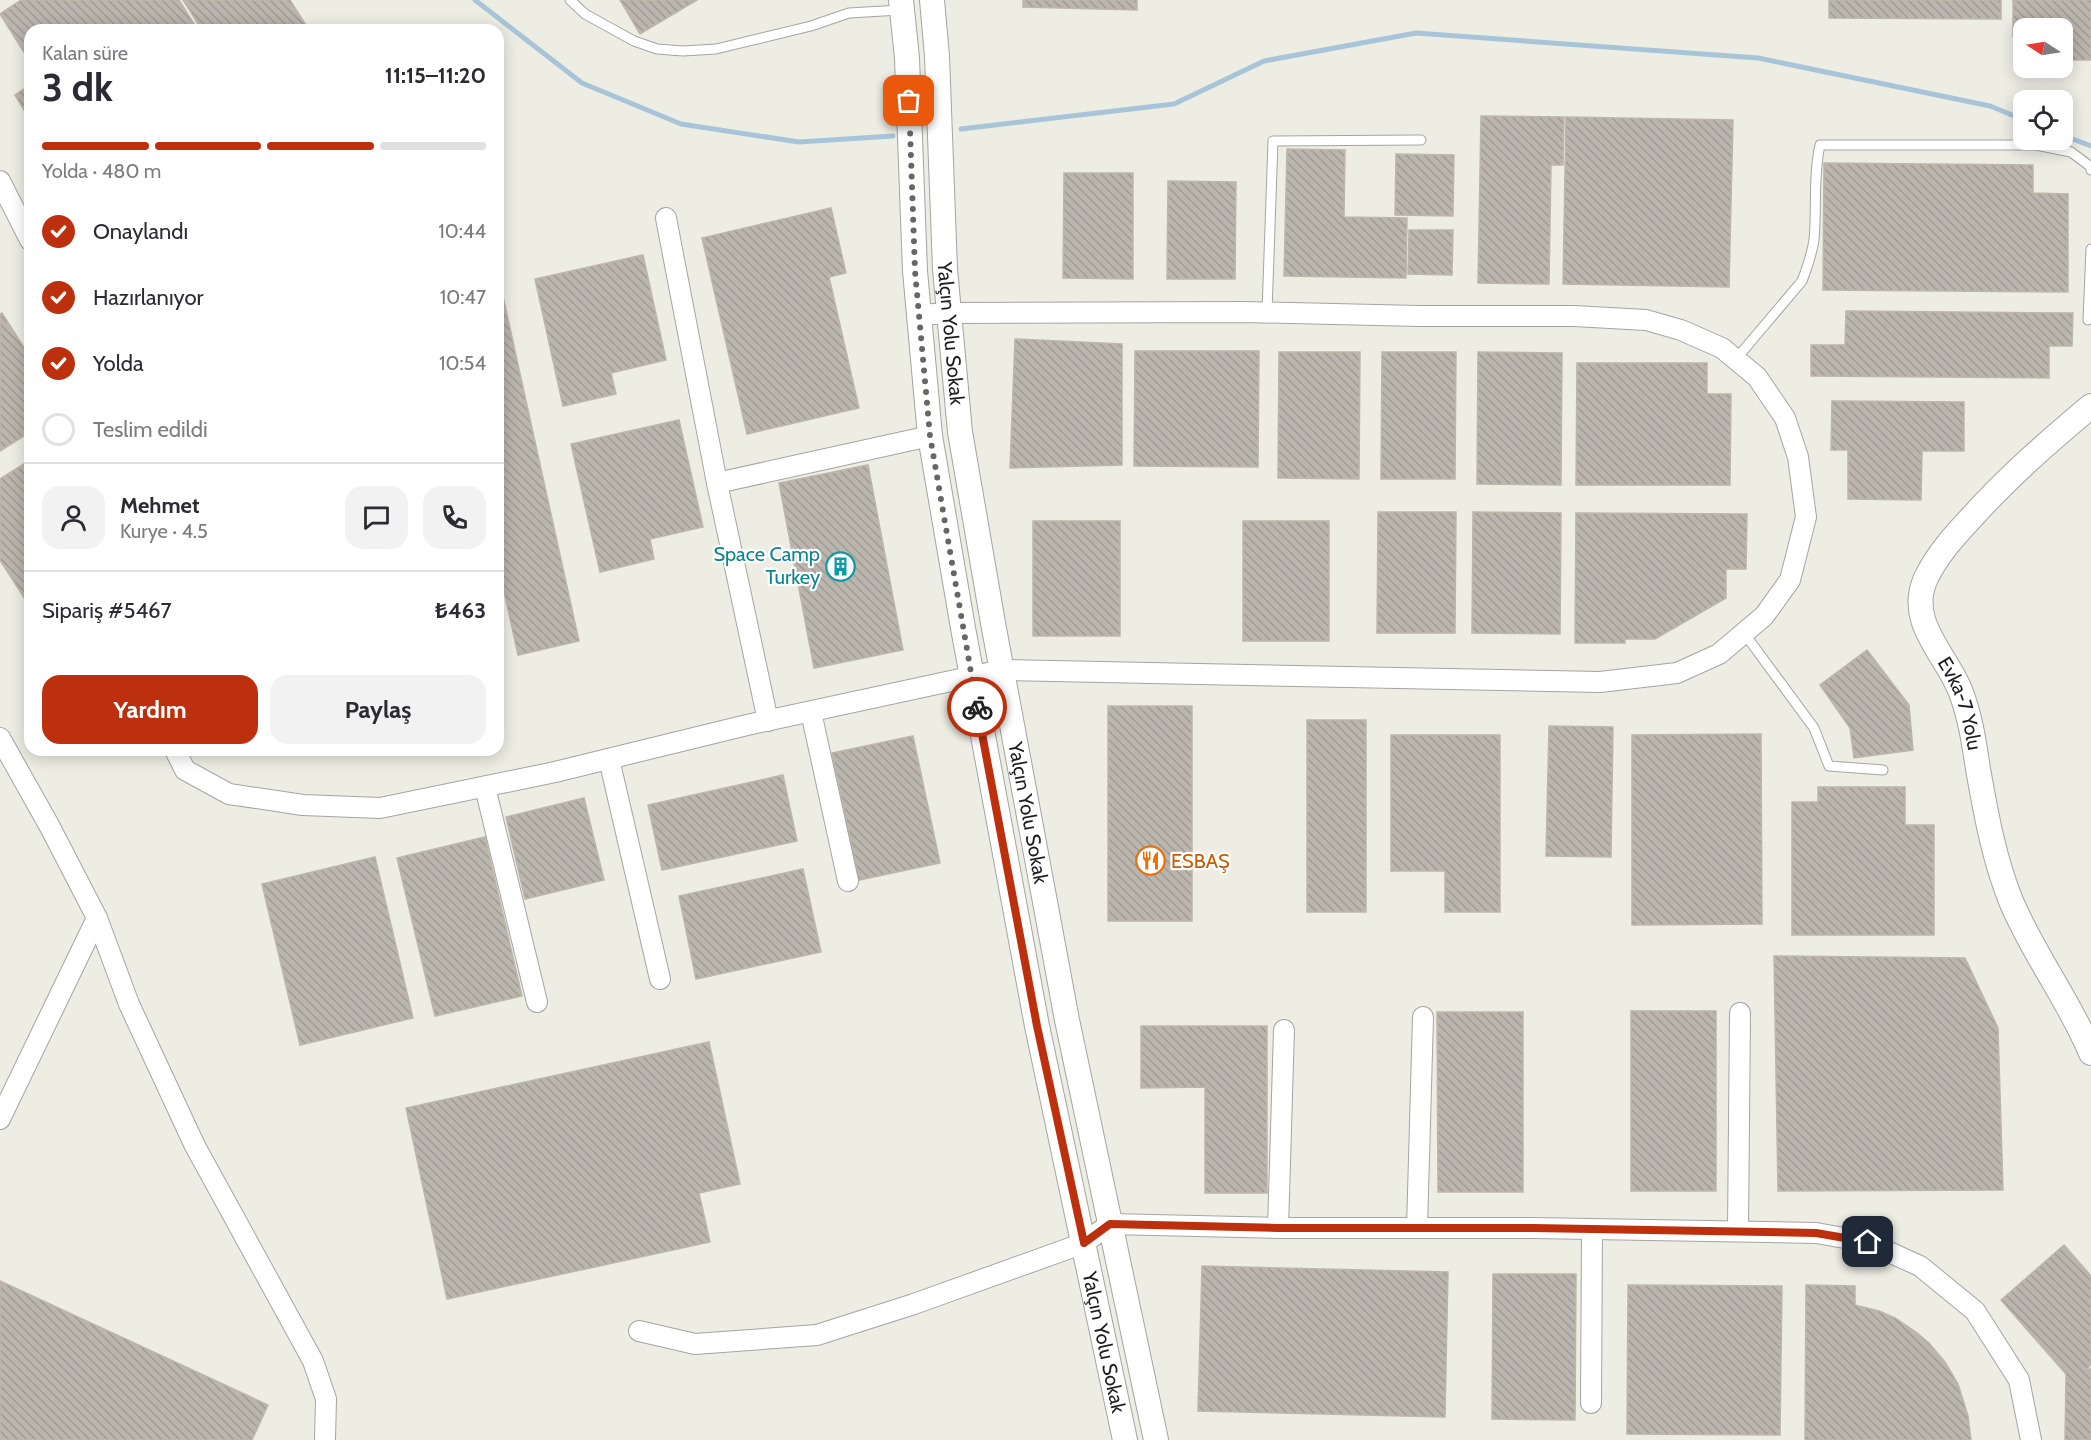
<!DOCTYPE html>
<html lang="tr">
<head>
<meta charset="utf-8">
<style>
	:root { --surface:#fff; --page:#f2f2f3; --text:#2b2b33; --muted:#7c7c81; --line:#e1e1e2; --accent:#bd300e }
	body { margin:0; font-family:Cabin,sans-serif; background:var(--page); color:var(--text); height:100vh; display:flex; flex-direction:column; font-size:22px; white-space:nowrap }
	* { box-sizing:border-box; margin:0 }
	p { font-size:20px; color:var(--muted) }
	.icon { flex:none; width:33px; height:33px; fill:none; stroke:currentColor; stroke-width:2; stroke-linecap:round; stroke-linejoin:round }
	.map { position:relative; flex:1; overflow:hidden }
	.panel { position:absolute; left:24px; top:24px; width:480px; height:732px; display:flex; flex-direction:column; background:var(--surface); border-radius:18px; box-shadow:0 3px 15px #0003 }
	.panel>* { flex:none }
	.needle { width:39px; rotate:282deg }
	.tools { position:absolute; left:2013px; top:18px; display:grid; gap:12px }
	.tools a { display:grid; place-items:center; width:60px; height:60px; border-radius:12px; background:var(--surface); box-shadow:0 3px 15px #0003; font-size:30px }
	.pin { position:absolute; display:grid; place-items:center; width:51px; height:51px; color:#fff; margin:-26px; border-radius:12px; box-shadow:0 3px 9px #0006 }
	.courier { position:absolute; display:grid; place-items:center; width:60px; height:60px; margin:-30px; border:4px solid #bd300e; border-radius:50%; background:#fff; color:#222; box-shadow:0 2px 8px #0007 }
	.head em { font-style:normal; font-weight:800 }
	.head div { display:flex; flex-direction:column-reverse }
	.head { display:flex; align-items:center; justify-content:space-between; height:102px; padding:0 18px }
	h1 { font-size:39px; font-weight:800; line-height:45px }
	.bar { display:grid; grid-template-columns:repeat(4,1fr); gap:9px 6px; align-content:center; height:72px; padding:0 18px }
	.bar i { height:8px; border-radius:4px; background:var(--line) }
	.bar .current { background:var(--accent) }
	.bar p { grid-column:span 4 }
	.line { display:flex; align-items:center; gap:15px; padding:0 18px; border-top:2px solid var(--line) }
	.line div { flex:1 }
	.round { display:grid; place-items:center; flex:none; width:63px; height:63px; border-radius:18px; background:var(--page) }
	ol { padding:0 18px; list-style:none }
	li { display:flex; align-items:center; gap:18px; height:66px }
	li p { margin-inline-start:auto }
	li .icon { padding:6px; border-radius:50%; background:var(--accent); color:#fff; stroke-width:4 }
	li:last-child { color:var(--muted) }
	li i { width:33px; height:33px; border:3px solid var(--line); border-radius:50% }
	.action { display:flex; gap:12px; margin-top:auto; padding:12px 18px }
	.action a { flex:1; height:69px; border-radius:18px; background:var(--accent); color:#fff; font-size:24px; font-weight:800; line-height:69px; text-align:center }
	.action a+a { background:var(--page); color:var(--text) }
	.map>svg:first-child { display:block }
</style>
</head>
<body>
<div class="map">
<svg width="2091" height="1440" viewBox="0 0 2091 1440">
	<defs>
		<pattern id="building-back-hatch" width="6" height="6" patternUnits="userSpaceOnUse" patternTransform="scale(1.5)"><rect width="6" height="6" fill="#bab5ad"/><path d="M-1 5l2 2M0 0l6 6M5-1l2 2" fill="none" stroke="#9f9b94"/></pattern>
	</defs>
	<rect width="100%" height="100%" fill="#eeede4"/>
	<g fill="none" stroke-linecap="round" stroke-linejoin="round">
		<g stroke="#a7c4d9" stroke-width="5">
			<polyline points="475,0 582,83 681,124 799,142 893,136"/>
			<polyline points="961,129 1174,104 1264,61 1416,33 1758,58 1990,106 2024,120"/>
			<polyline points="2062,135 2091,146"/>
		</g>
	</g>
	<g fill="url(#building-back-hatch)" stroke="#beb6a8" stroke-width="1.5">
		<polygon points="21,0 179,0 198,30 30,30 30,62 0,14"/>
		<polygon points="183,0 290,0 309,30 202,30"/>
		<polygon points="620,0 697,0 640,34"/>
		<polygon points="1023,0 1137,0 1137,10 1023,7"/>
		<polygon points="1829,0 2001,0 2001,19 1829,18"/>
		<polygon points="2013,0 2091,0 2091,60 2062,60 2062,28 2024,28 2024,37 2013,37"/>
		<polygon points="30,85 30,120 15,95"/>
		<polygon points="1481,116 1564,117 1563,165 1551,165 1549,284 1478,283"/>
		<polygon points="1566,117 1733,120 1729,287 1563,284"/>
		<polygon points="1287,149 1345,150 1344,217 1407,218 1406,278 1284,276"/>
		<polygon points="1396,154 1454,155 1453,216 1395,215"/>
		<polygon points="1824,163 2033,165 2033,193 2068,194 2068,292 1823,290"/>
		<polygon points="1064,173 1133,173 1133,279 1063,278"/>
		<polygon points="1168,181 1236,182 1235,279 1167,279"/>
		<polygon points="831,208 846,273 829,277 859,408 747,434 702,238"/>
		<polygon points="1409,230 1453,230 1452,275 1408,274"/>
		<polygon points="643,255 666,360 611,373 616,394 563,406 535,279"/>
		<polygon points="498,274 579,641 518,655 498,564"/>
		<polygon points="1846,311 2073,313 2072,346 2049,346 2049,378 1811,376 1811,345 1845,345"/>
		<polygon points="2,313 30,357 30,432 0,451 0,314"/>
		<polygon points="1015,339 1122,344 1122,465 1010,468"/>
		<polygon points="1135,351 1259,351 1258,467 1134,466"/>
		<polygon points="1279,352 1360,352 1359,479 1278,478"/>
		<polygon points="1382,352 1456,352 1455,479 1381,479"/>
		<polygon points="1478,352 1562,353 1561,485 1477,484"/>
		<polygon points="1577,363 1707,363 1707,394 1731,394 1730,485 1576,485"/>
		<polygon points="1832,401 1964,402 1964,451 1922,451 1921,500 1848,499 1848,450 1831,450"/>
		<polygon points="679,420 703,527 650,539 654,559 600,572 571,444"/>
		<polygon points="30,460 30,607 0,560 0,479"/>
		<polygon points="868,465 903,650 814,668 779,483"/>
		<polygon points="1378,512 1456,512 1455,633 1377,633"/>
		<polygon points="1473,512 1561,513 1560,634 1472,633"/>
		<polygon points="1576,513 1747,514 1746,569 1726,569 1726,598 1655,639 1625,639 1625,643 1575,643"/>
		<rect x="1033" y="521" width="87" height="115"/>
		<rect x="1243" y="521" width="86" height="120"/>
		<polygon points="1867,650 1909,705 1913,750 1854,758 1850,728 1820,685"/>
		<rect x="1108" y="706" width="84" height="215"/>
		<rect x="1307" y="720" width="59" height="192"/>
		<polygon points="1549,726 1613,727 1611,857 1546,856"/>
		<polygon points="1761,734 1762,924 1632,925 1632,735"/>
		<polygon points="1391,735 1500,735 1500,912 1445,912 1445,871 1391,871"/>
		<polygon points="913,736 940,863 859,880 832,753"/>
		<polygon points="783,775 797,841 662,870 648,805"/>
		<polygon points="1818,787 1905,787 1905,825 1934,825 1934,935 1792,935 1792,802 1818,802"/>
		<polygon points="584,798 604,880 525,899 506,817"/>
		<polygon points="485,837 522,996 435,1016 397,858"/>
		<polygon points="375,857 413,1018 300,1045 262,884"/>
		<polygon points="803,869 821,952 696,979 679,896"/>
		<polygon points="1774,956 1965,958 1998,1028 2003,1190 1778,1191"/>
		<rect x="1631" y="1011" width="85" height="180"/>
		<polygon points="1437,1012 1523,1012 1523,1192 1438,1192"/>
		<polygon points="1141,1026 1267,1026 1267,1193 1205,1193 1205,1087 1141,1088"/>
		<polygon points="709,1042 740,1184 699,1193 710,1242 447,1299 406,1108"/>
		<polygon points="2064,1245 2091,1276 2091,1365 2087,1369 2091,1369 2091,1440 2065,1440 2066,1374 2001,1300"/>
		<polygon points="1202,1266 1448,1272 1445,1417 1198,1411"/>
		<polygon points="1493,1274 1576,1274 1575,1420 1492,1419"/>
		<polygon points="0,1281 268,1405 252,1440 0,1440"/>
		<polygon points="1628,1285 1782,1286 1780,1435 1627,1434"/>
		<polygon points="1806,1285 1855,1286 1855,1305 1879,1311 1895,1318 1916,1332 1929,1343 1945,1362 1958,1384 1968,1416 1971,1440 1805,1440"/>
	</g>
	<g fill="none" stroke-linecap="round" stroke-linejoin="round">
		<defs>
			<g id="service">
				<polyline points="570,0 585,14 634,41 657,49 683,51 716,49 811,26 849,13 900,10"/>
				<polyline points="1267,312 1273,141 1421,140"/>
				<polyline points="2088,320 2091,249"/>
				<path d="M1736,359L1802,281C1807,268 1812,253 1814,240C1817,208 1813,176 1820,145H2036L2071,152L2091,167V170"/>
				<polyline points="1744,633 1814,728 1829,766 1883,770"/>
			</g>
			<g id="minor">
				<polyline points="0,181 30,240"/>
				<polyline points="666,218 717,483 768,721"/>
				<polyline points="717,483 930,436"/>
				<polyline points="811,712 848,881"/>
				<polyline points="0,738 50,827 97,918 129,1004 195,1146 313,1361 326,1399 325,1440"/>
				<polyline points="175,750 185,770 229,794 303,805 380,808 555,772 747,725 1002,670 1600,682 1677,673 1719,654 1764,616 1790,580 1806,517 1798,457 1785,418 1757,377 1722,348 1681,330 1646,320 1574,316 1419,316 1244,312 950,313 919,315"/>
				<polyline points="609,759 660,979"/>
				<polyline points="485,787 537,1002"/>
				<polyline points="0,1119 97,918"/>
				<polyline points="1278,1228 1284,1030"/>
				<polyline points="1417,1228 1423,1017"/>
				<polyline points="1738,1231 1740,1013"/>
				<polyline points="639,1331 695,1344 817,1335 914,1304 1084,1243 1110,1224 1278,1228 1533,1228 1816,1233 1867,1242 1920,1266 1975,1311 2019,1380 2031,1440"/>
				<polyline points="1591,1403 1592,1229"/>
			</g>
			<g id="tertiary">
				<path id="s1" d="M901,0L907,58L915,271L930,436L963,628L1037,1026L1125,1440"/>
				<path id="s2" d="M932,0L937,56L945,269L960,432L993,623L1067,1020L1156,1440"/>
				<path id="s3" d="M2091,406C2048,442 2009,476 1972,517C1955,535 1937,555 1926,578C1906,621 1945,653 1960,690C1970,715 1974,742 1978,769C1986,814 1994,859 2011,901C2033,954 2069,1000 2091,1053"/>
			</g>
		</defs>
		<use href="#service" stroke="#a4a4a4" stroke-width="11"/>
		<use href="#minor" stroke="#a4a4a4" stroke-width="22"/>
		<use href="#tertiary" stroke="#a4a4a4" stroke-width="26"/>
		<use href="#service" stroke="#fff" stroke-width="9"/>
		<use href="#minor" stroke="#fff" stroke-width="20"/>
		<use href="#tertiary" stroke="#fff" stroke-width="24"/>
	</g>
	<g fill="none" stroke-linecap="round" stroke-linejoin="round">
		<polyline stroke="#666663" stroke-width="6" stroke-dasharray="0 10.8" points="909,101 915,271 930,436 977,707"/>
		<polyline stroke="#bd300e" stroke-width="8" points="977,707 1037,1026 1084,1243 1110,1224 1278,1228 1533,1228 1816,1233 1868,1242"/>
	</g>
	<defs>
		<symbol id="building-ring" viewBox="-11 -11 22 22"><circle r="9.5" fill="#fff" stroke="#0f9aa8" stroke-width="1.5"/><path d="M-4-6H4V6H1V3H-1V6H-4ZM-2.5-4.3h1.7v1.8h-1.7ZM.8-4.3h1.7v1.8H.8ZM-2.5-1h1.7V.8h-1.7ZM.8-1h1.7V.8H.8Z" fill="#0f9aa8"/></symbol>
		<symbol id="restaurant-ring" viewBox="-11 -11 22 22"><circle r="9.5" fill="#fff" stroke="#e8710a" stroke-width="1.5"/><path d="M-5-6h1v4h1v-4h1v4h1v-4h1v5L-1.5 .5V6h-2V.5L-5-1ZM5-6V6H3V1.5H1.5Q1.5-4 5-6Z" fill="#e8710a"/></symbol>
	</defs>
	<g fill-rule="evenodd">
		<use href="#building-ring" x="824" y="550" width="33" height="33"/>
		<use href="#restaurant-ring" x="1134" y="844" width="33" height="33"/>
	</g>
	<g text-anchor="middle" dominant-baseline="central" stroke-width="4.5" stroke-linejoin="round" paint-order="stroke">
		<g font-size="20" fill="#1d1d1d" stroke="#fff">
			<text stroke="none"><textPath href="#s2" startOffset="334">Yalçın Yolu Sokak</textPath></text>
			<text stroke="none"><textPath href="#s3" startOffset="375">Evka-7 Yolu</textPath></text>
			<text stroke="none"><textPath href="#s2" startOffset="820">Yalçın Yolu Sokak</textPath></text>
			<text stroke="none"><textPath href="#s1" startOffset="1360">Yalçın Yolu Sokak</textPath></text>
		</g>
		<g font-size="20" fill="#0d838f" stroke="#fff" text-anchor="end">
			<text x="820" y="554">Space Camp<tspan x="820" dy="23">Turkey</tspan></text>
		</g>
		<g font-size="20" fill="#c56008" stroke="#fff" text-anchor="start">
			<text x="1171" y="861">ESBAŞ</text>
		</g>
	</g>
</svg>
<div class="tools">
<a><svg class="needle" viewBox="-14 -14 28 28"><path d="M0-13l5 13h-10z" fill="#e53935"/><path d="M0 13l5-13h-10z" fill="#7c7c81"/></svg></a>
<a><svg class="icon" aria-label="locate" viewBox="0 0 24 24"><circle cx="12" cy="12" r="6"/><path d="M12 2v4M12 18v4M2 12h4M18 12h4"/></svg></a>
</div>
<div class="pin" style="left:909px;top:101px;background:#ea580c"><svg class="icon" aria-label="bag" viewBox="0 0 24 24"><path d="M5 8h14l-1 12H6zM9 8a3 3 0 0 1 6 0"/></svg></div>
<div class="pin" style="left:1868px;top:1242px;background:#1f2937"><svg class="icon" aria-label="home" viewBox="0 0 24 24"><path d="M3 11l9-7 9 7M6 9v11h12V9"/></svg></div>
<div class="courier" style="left:977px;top:707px"><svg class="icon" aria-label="bike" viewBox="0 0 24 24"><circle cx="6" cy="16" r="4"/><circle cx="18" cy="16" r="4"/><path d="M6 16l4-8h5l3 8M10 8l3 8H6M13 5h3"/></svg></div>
<section class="panel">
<div class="head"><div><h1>3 dk</h1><p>Kalan süre</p></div><em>11:15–11:20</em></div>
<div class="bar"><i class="current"></i><i class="current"></i><i class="current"></i><i></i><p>Yolda · 480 m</p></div>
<ol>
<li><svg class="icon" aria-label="check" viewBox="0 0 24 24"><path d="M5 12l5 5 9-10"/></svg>Onaylandı<p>10:44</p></li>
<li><svg class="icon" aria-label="check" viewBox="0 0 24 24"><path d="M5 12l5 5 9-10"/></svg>Hazırlanıyor<p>10:47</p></li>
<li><svg class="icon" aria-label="check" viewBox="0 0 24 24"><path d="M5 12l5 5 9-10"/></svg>Yolda<p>10:54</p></li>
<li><i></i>Teslim edildi</li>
</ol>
<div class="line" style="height:108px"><a class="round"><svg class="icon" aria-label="person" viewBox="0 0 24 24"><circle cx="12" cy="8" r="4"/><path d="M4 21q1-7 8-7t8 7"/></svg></a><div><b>Mehmet</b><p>Kurye · 4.5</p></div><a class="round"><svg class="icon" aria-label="chat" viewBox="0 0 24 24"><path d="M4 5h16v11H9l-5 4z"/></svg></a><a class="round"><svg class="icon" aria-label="phone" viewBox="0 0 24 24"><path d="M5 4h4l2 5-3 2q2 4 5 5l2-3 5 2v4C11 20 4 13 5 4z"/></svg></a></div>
<div class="line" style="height:78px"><div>Sipariş #5467</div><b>₺463</b></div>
<div class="action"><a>Yardım</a><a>Paylaş</a></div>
</section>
</div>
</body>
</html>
